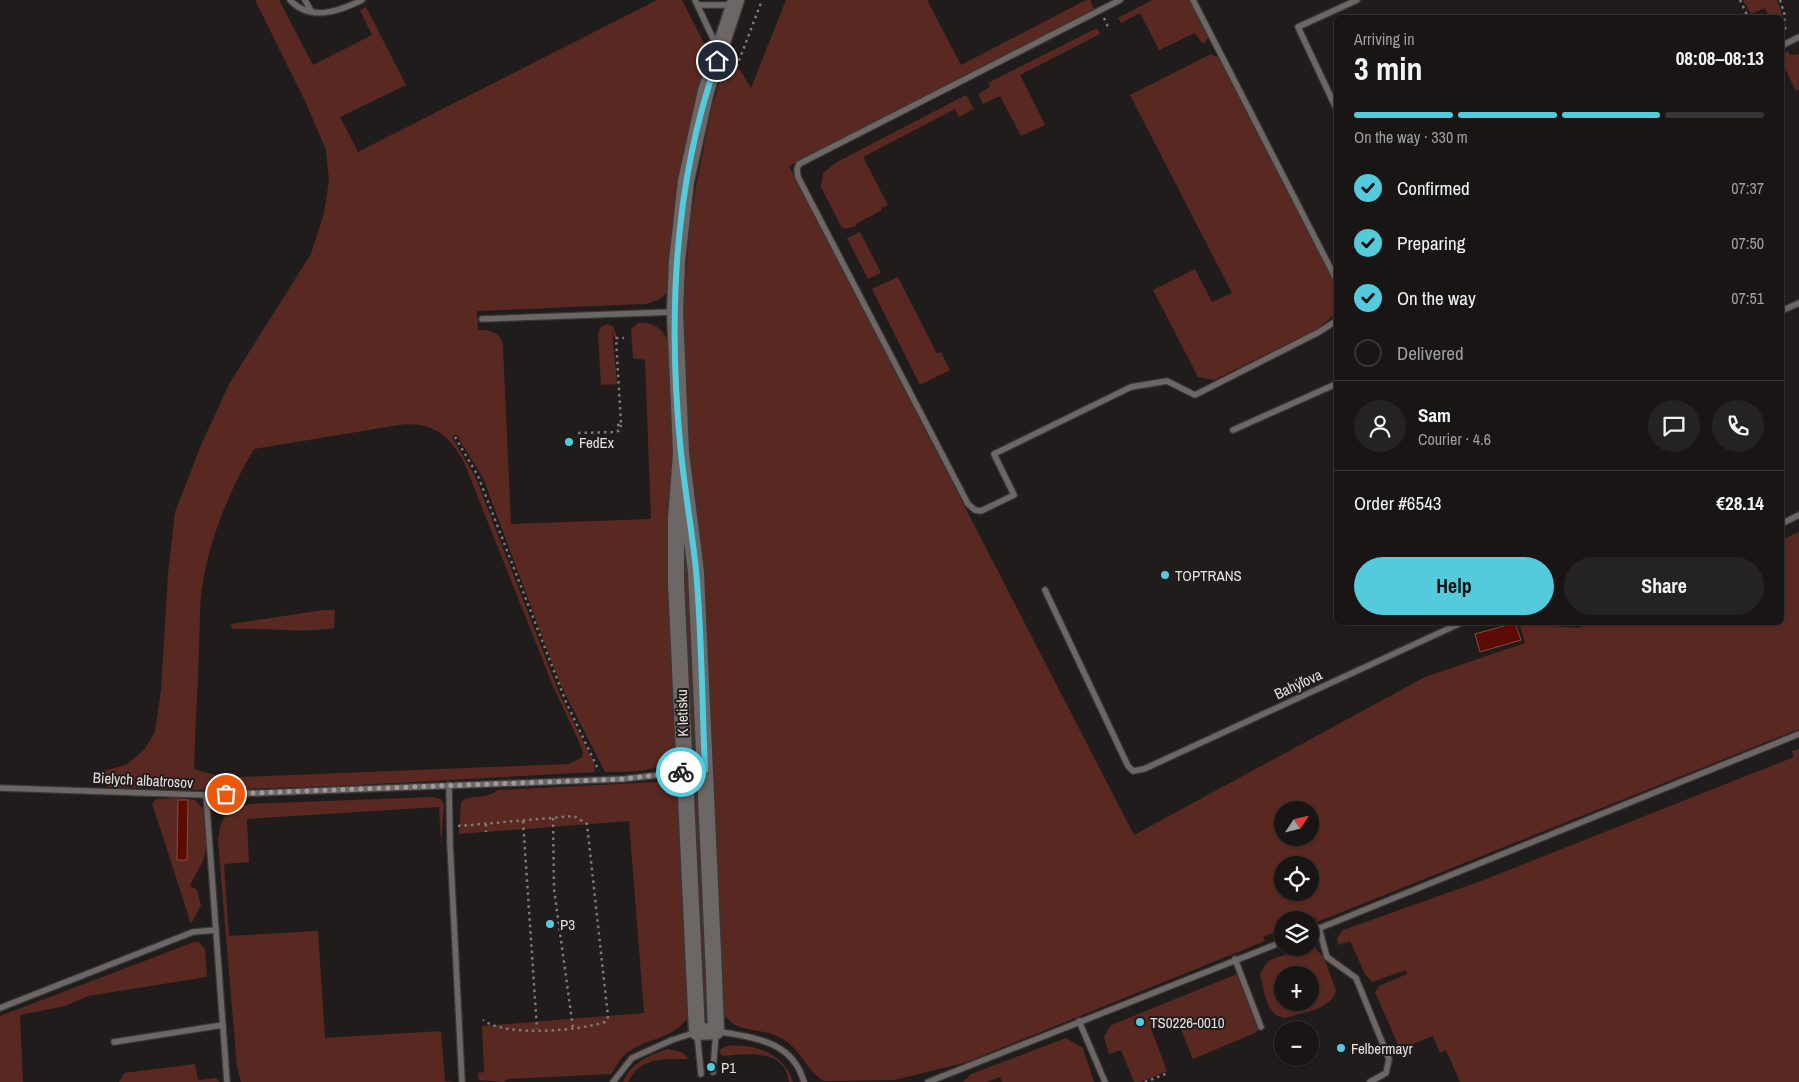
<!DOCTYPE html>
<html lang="en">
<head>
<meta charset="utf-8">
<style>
	:root { --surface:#181514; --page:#252222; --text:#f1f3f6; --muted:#9f9fa0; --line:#363434; --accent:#54cadd }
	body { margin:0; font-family:"Archivo Narrow",sans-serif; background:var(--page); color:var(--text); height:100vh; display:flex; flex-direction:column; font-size:19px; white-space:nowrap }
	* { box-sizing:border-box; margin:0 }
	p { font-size:16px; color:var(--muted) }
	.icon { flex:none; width:28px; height:28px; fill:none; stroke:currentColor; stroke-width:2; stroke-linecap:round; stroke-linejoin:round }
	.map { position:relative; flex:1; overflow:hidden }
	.details { position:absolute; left:1334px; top:15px; width:450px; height:610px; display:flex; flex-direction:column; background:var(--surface); border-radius:8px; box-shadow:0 1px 4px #0004,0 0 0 1px var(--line) }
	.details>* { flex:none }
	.needle { width:32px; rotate:55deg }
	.buttons { position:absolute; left:1274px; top:801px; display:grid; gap:10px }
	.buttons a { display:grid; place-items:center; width:45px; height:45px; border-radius:50%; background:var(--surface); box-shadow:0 1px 4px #0004,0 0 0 1px var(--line); font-size:25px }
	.pin { position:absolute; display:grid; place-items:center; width:42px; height:42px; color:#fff; margin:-21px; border:2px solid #fff; border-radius:50%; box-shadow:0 1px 5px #0007 }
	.courier { position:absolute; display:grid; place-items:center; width:50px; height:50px; margin:-25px; border:4px solid #54cadd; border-radius:50%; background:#fff; color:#222; box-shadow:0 1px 6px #0007 }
	.summary em { font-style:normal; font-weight:700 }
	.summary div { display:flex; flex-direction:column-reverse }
	.summary { display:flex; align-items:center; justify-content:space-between; height:85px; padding:0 20px }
	h1 { font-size:32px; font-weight:700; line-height:38px }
	.bar { display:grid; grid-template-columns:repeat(4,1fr); gap:8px 5px; align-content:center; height:60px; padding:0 20px }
	.bar i { height:6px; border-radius:4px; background:var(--line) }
	.bar .current { background:var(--accent) }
	.bar p { grid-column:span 4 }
	.line { display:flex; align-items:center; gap:12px; padding:0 20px; border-top:1px solid var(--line) }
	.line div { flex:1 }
	.round { display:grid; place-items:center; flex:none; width:52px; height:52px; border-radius:26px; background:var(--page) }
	ol { padding:0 20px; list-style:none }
	li { display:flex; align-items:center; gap:15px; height:55px }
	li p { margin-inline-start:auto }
	li .icon { padding:5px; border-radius:50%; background:var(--accent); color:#111; stroke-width:4 }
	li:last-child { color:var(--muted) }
	li i { width:28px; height:28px; border:2px solid var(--line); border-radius:50% }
	.action { display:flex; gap:10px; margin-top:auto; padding:10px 20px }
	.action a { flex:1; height:58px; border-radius:30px; background:var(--accent); color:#111; font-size:20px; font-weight:700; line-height:58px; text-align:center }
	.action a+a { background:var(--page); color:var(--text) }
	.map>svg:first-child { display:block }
</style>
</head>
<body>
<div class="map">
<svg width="1799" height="1082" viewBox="0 0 1799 1082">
	<rect width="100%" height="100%" fill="#201c1b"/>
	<g fill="#592921" fill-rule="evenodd">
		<path d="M255,0H279L313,65L372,35L360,10L366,7L406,85L340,117L358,152L657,0H682L705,45L708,61L670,289C664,298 655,302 645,304L477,311L478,330C491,330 501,332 503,346L511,524L651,519L645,360L633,358L631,329L638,323C652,321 662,328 668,341L672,427L675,743C671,776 630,771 605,772L560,684L483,478L456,434L452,437L475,476L560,695L594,763L595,772L338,786L204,790L107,787L103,771L126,765L144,750L155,732L161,690L168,574L175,512L201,445L229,384L311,254L324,213L329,181L326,150L306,103ZM405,424C436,424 448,435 464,462L553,686L580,744L583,753L581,758L569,764L242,777L215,775L194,769C195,729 198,688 199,648C200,624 199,600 204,576C212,533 231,487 254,449Z"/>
		<path d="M786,0H927L961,65L1086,0H1090L1094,9L789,166L1134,835L1425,677L1525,643L1519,623L1578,628L1596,622H1781V540L1799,532V729L1317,922L1315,917L1307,920H1282V929L1263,937L1265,941L964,1063L894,1080L824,1081C804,1069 802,1047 777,1036C757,1027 735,1034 723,1012L702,553L690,465L683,315L690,224L696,186L712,107L725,64L740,70L751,88ZM1282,810H1310V838H1282ZM1282,865H1310V892H1282Z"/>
		<polygon points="1152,0 1190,0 1209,35 1205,43 1202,43 1195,33 1159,50 1140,13 1121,23 1118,18"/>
		<polygon points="1743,0 1777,0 1782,14 1781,24 1781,18 1769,17 1765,8 1751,14"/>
		<polygon points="1097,28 1100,34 1020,75 1045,125 1021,136 1000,96 983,104 978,94 990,87 988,83"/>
		<polygon points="1788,51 1790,55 1799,54 1799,89 1796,91 1784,66 1781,66 1781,54"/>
		<polygon points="1211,54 1218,57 1336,286 1336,313 1319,328 1214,380 1198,377 1153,290 1195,269 1212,302 1232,293 1130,95"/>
		<polygon points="966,95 974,109 959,117 955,109 863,157 888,205 881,208 882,210 856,224 857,226 845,229 841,226 821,187 823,173 837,162"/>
		<polygon points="860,232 881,273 868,279 847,238"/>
		<polygon points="898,277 937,354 941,352 950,370 920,385 872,289"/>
		<polygon points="607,324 613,326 617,337 614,337 612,328 617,384 601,385 598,333 601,327"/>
		<polygon points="687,540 696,758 693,759 682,541"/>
		<path d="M324,610H335L334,628C300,634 266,627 232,629L231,624Z"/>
		<polygon points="1799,749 1799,1082 1460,1082 1446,1050 1440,1053 1433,1036 1400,1049 1375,992 1379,986 1407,974 1406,970 1372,982 1365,974 1350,941 1338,945 1337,938 1343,930 1481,881 1794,757 1792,751"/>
		<path d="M677,781L688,1016C679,1036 648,1039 631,1050C621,1056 617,1065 611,1074L507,1079L504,1082L479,1080L478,1073L484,1072L482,1026L644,1013L629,821L459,834L461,802C471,793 485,801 498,790Z"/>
		<polygon points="692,783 698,788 708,1005 704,1005"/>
		<path d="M432,797L441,799L444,804L441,844L439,807L247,819L249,862L224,864L229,936L318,931L325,1038L441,1031L445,1081L456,1082H241L237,1067L218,841C221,816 225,810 250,804Z"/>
		<path d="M178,798L195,800L203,809C204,823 209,844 204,857C201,868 194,875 190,886L197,890L201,905L191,924L152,803L157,799Z"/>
		<polygon points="194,942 199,942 205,949 207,977 88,996 65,1006 20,1015 23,1082 0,1082 0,1016"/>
		<path d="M1312,945L1324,958L1336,990C1333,1009 1301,1013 1285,1018C1266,1016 1264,990 1260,974L1265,965L1270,960ZM1282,975H1310V1002H1282Z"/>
		<polygon points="1237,974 1258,1030 1255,1033 1193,1059 1176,1017 1150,1026 1167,1071 1141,1082 1134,1082 1121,1050 1109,1054 1104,1037 1110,1026 1116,1023"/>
		<polygon points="1066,1038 1083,1048 1094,1082 1002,1082 1000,1077 986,1082 963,1082 971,1074"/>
		<path d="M727,1046C755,1043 785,1054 793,1082H789C785,1048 748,1054 723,1056L719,1053L721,1049Z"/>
		<path d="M668,1049L682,1052L689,1059C664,1059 641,1056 628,1082H623C630,1063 650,1055 668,1049Z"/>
		<polygon points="195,1064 198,1080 216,1078 220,1082 119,1082 124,1073"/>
	</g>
	<g fill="#5c0c05" stroke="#854c47">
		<polygon points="1515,623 1521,640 1480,652 1475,634"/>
		<polygon points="178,800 188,800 187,860 177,860"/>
	</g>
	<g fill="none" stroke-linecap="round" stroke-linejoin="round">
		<defs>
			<g id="lane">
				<path d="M290,0C310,22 340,11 362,0"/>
				<polyline points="305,0 311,11"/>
				<polyline points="695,0 717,47"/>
				<polyline points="1120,0 799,164 797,169 798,177 968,504 975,510 981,511 1014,495 994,454 1131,387 1167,381 1195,395 1319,332 1336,321"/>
				<polyline points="1193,0 1336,279"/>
				<polyline points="698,5 731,5"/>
				<polyline points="1781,46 1799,37"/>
				<polyline points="1336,108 1298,27 1357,0"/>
				<polyline points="1781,311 1799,303"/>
				<polyline points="482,319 673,312"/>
				<polyline points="1233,430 1336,384"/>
				<polyline points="1781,524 1799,515"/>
				<polyline points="1045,590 1128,766 1133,771 1144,769 1463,622"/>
				<polyline points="449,785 450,844 462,1082"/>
				<polyline points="0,788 206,795 623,779 703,770"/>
				<polyline points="206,795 227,1082"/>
				<polyline points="1319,928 1327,957 1356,978 1389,1059 1386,1073 1370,1082"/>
				<polyline points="1310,932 1799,734"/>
				<polyline points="1235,959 1261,1027"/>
				<polyline points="0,1008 193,932 216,930"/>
				<polyline points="1079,1021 1105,1082"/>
				<polyline points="114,1042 223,1025"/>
				<path d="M713,1072L716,1031C754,1038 792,1040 804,1082"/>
				<polyline points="613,1082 632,1058 672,1040 697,1032 701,1074"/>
				<polyline points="928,1082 1282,942"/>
			</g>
			<polyline id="secondary" points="681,453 676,520 676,582 697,1032 716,1031 714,975 696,572 681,453 675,312 677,261 686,181 706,91 736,0"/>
		</defs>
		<use href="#lane" stroke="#3a3636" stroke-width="8"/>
		<use href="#secondary" stroke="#3a3636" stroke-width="19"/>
		<g stroke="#7e7a79" stroke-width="2.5" stroke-dasharray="2.5 4" stroke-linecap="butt">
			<polyline points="1740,0 1748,17 1754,15 1756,18"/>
			<polyline points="1780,0 1785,16 1784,26"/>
			<polyline points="1104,18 1109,29"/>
			<polyline points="1781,30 1784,26 1787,31"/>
			<polyline points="730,64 737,66 762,0"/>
			<polyline points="617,425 621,425 616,338 624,338"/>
			<polyline points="578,433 616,432 620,430 621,425"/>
			<polyline points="455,437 478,476 566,702 599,771"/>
			<polyline points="1552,622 1577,624 1588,622"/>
			<polyline points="553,818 554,889 573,1028"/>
			<polyline points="523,821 537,1029"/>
			<polyline points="486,824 486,832"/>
			<path d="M458,826L574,816L587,824L608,1017L605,1022C579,1031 505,1037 483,1020"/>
			<polyline points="1145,1082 1168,1073"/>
		</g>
		<use href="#lane" stroke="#6c6665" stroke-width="5.5"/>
		<use href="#secondary" stroke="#6c6665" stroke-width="16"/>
	</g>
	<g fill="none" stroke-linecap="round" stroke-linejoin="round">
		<polyline stroke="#9f9b9b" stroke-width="5" stroke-dasharray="0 9" points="226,794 623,779 681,772"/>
		<path stroke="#54cadd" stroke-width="6" d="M681,772L705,770C702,703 702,636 696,570C692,531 685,492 681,453C668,324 673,185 717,61"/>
	</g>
	<g fill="#54cadd" stroke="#201c1b" stroke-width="2">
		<circle cx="569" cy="442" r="5"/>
		<circle cx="1165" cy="575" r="5"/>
		<circle cx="550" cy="924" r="5"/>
		<circle cx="1140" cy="1022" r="5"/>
		<circle cx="1341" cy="1048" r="5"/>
		<circle cx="711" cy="1067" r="5"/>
	</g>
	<g text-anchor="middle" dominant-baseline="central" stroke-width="4" stroke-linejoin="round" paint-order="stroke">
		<g font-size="15" fill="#e4e0e0" stroke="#201c1b" text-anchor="start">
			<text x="579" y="442">FedEx</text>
			<text x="1175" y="575">TOPTRANS</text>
			<text x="560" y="924">P3</text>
			<text x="1150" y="1022">TS0226-0010</text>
			<text x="1351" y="1048">Felbermayr</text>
			<text x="721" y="1067">P1</text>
		</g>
		<g font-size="15" fill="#e4e0e0" stroke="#201c1b">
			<text transform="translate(1298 684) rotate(-25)">Bahýľova</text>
			<text transform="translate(682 713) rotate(-92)">K letisku</text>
			<text transform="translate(143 780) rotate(3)">Bielych albatrosov</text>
		</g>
	</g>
</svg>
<div class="buttons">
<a><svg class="needle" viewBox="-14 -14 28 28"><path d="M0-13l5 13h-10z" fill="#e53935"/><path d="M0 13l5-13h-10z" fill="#9f9fa0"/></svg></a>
<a><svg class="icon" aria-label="locate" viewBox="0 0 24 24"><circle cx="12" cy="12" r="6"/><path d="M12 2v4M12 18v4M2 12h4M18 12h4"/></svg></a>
<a><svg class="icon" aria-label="layers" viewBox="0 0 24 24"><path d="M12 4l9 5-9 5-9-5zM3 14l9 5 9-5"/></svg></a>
<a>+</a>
<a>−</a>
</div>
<div class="pin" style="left:226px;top:794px;background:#ea580c"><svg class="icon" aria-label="bag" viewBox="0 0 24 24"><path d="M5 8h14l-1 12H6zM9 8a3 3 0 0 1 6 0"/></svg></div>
<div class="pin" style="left:717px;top:61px;background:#1f2937"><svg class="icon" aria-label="home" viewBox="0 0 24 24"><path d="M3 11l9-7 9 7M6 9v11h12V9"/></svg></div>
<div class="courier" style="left:681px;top:772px"><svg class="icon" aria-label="bike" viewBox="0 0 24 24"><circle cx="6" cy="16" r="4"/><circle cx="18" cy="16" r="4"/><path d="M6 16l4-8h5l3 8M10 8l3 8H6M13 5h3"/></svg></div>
<section class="details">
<div class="summary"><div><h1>3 min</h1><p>Arriving in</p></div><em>08:08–08:13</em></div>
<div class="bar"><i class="current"></i><i class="current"></i><i class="current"></i><i></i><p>On the way · 330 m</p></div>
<ol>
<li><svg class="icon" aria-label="check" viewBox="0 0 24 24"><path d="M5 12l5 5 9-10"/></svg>Confirmed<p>07:37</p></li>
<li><svg class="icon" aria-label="check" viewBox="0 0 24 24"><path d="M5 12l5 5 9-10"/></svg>Preparing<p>07:50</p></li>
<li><svg class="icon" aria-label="check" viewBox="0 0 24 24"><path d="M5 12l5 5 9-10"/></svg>On the way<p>07:51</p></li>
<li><i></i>Delivered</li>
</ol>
<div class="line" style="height:90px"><a class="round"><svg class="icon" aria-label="person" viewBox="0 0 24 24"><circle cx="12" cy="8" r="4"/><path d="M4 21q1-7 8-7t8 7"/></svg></a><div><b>Sam</b><p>Courier · 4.6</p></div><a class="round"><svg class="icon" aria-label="chat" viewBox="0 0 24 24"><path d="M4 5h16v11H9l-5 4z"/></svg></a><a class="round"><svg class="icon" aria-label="phone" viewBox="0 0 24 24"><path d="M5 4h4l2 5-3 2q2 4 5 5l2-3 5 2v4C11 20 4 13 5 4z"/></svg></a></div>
<div class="line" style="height:65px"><div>Order #6543</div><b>€28.14</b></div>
<div class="action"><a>Help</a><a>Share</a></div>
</section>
</div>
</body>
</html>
